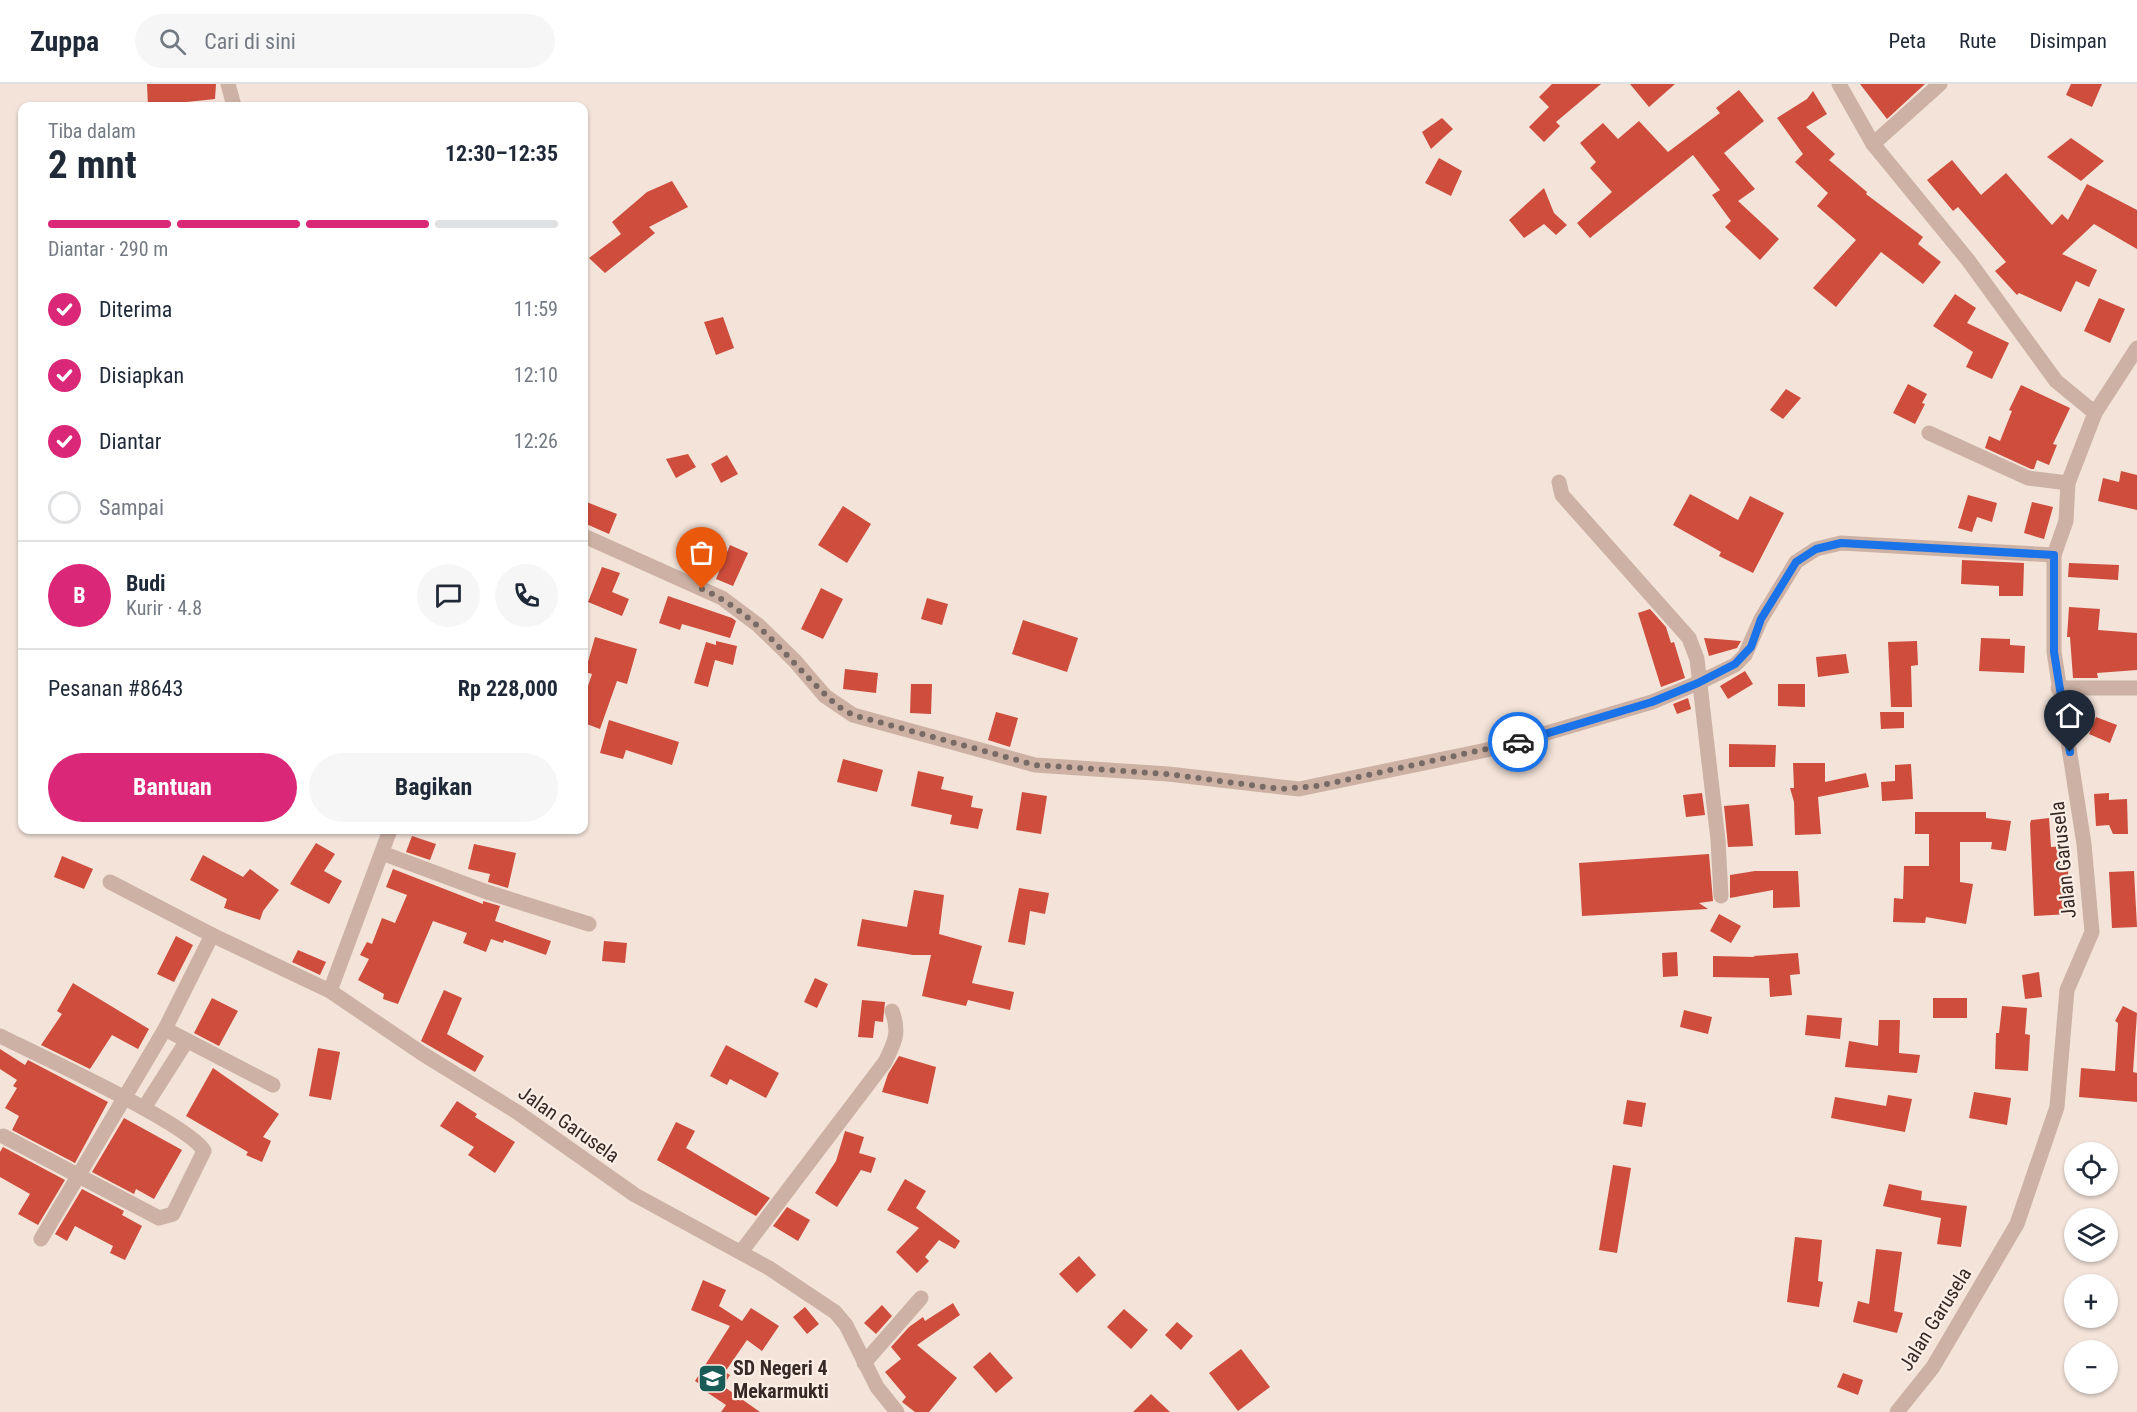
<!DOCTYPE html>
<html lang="id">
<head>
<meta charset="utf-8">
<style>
	:root { --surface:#fff; --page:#f6f6f7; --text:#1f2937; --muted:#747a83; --line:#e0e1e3; --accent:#db2777 }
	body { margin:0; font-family:"Roboto Condensed",sans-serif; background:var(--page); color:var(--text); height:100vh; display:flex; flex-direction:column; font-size:22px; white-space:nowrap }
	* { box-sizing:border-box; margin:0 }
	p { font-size:20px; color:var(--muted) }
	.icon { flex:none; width:33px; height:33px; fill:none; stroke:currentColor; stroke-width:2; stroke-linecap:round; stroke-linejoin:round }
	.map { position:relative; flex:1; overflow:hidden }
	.side { position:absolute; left:18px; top:18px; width:570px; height:732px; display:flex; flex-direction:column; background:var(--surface); border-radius:12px; box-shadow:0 2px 4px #0004 }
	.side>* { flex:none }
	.buttons { position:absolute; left:2064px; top:1058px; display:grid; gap:12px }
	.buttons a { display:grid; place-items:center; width:54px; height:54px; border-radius:50%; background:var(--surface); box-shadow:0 2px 4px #0004; font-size:30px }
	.pin { position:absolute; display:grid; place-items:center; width:51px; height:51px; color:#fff; margin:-62px -26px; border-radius:50% 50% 50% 0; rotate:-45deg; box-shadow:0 0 6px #0007 }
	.pin .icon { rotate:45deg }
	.courier { position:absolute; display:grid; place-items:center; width:60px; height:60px; margin:-30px; border:4px solid #1a73e8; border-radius:50%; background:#fff; color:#222; box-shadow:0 2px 8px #0007 }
	.summary em { font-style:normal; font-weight:700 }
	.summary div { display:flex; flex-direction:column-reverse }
	.summary { display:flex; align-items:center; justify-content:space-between; height:102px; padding:0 30px }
	h1 { font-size:39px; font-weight:700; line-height:45px }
	.bar { display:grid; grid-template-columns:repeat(4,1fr); gap:9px 6px; align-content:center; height:72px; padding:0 30px }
	.bar i { height:8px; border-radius:4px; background:var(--line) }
	.bar .current { background:var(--accent) }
	.bar p { grid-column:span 4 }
	.line { display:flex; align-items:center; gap:15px; padding:0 30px; border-top:2px solid var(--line) }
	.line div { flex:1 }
	.round { display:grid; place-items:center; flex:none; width:63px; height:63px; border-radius:32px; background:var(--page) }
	ol { padding:0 30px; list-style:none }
	li { display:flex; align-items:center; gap:18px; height:66px }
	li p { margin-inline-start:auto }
	li .icon { padding:6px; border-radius:50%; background:var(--accent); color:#fff; stroke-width:4 }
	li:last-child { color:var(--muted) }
	li i { width:33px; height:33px; border:3px solid var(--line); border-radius:50% }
	.action { display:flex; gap:12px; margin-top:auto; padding:12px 30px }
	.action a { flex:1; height:69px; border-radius:36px; background:var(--accent); color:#fff; font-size:24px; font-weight:700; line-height:69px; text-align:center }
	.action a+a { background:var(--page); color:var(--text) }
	header { display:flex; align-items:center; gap:36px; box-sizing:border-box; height:84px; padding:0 30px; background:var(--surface); border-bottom:2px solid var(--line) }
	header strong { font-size:28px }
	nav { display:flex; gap:33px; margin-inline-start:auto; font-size:21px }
	.search { width:420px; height:54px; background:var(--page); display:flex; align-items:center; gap:15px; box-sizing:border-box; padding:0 21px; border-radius:33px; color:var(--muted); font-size:22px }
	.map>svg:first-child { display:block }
</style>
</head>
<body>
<header>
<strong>Zuppa</strong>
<div class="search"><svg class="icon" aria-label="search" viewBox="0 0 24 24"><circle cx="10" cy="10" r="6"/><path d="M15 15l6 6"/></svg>Cari di sini</div>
<nav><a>Peta</a><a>Rute</a><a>Disimpan</a></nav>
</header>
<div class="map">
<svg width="2137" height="1328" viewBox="0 0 2137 1328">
	<rect width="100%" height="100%" fill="#f3e3d9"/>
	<g fill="#ce4d3c">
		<polygon points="147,0 216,0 215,15 148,22"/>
		<polygon points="1552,0 1601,0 1556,38 1560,42 1544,58 1529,43 1549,23 1539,13"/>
		<polygon points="1630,0 1675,0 1649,23"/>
		<polygon points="1860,0 1925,0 1887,35"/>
		<polygon points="2071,0 2102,0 2092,23 2066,11"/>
		<polygon points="1739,6 1764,37 1724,69 1755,105 1738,117 1779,155 1760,176 1725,143 1731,137 1712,111 1720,106 1693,71 1590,154 1577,139 1612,108 1590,84 1596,78 1580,59 1603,39 1618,55 1639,37 1668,68 1720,29 1716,24"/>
		<polygon points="1813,7 1827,30 1806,43 1835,70 1829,76 1867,108 1866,110 1923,153 1918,160 1941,178 1923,200 1881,168 1836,223 1813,204 1856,156 1817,122 1828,109 1795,78 1803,70 1777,34 1807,15"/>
		<polygon points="1442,34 1453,45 1431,65 1422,48"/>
		<polygon points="2071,54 2104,77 2081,97 2047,73"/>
		<polygon points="1439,74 1462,87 1451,112 1425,99"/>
		<polygon points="1952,76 1981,111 2006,89 2052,141 2062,130 2068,136 2087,100 2137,126 2137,165 2094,140 2062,170 2097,186 2089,203 2076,197 2061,228 2019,209 2017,211 1995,187 2006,178 1958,123 1953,127 1927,96"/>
		<polygon points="672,97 688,123 649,143 655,149 605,189 589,174 621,150 612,138 647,108"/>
		<polygon points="1544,104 1554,129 1567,141 1556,151 1544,140 1524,154 1509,136"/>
		<polygon points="1955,210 1976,224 1967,239 2009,259 1992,295 1966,283 1973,268 1933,242"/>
		<polygon points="2099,214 2125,225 2110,259 2084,247"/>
		<polygon points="723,233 734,264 716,271 704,238"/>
		<polygon points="1908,300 1927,310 1922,319 1925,320 1915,340 1893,329"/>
		<polygon points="2021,301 2070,324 2053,360 2057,361 2049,381 2037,376 2034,385 2031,385 1985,364 1989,352 2000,357 2012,327 2009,326"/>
		<polygon points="1786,305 1801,314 1783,335 1770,326"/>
		<polygon points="688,370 696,383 676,394 666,375"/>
		<polygon points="727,371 738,390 721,399 711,380"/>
		<polygon points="2121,387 2137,391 2137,426 2098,417 2103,394 2119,398"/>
		<polygon points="1690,410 1738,436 1750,412 1784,429 1753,489 1719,472 1721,468 1673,441"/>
		<polygon points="1968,411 1997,419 1992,438 1977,433 1972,448 1958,444"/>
		<polygon points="584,417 617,430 609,450 584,439"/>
		<polygon points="2032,418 2053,423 2044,455 2024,449"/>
		<polygon points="843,422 871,440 847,479 818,461"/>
		<polygon points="730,461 748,469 733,502 716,495"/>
		<polygon points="1962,476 2024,479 2023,512 1999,512 1999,502 1961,500"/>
		<polygon points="2069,479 2119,481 2118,496 2068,493"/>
		<polygon points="602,483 620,489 612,508 629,515 622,532 588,518"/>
		<polygon points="821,504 843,515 823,555 801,545"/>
		<polygon points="668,512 732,534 736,537 730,554 682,540 680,546 659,539"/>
		<polygon points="927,514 948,520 942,541 921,535"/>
		<polygon points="2069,523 2100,525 2098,546 2137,549 2137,586 2097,589 2098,594 2073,594 2070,553 2067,553"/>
		<polygon points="1650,525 1666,543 1671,559 1674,558 1685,594 1661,603 1638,529"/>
		<polygon points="1023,536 1078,554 1067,588 1012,570"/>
		<polygon points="595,553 637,565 627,600 617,597 600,645 584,639 584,614 592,590 585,588"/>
		<polygon points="1704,554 1741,557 1737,564 1709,572"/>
		<polygon points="1981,554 2010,555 2010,561 2025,562 2024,589 1979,587"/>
		<polygon points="716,557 737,562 733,581 715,576 708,603 694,599 706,558 716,561"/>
		<polygon points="1917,557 1918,581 1911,582 1912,623 1891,623 1888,558"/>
		<polygon points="1846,570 1849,589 1818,593 1816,573"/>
		<polygon points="845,585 878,589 876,609 843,605"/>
		<polygon points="1745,587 1753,600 1728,615 1720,602"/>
		<polygon points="911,600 932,600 931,630 910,629"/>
		<polygon points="1778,600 1805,600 1805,623 1778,622"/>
		<polygon points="1688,614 1691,625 1677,630 1673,620"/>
		<polygon points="996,628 1018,634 1010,663 988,656"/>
		<polygon points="1880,628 1904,628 1904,644 1881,645"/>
		<polygon points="2096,633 2117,641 2110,659 2089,650"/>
		<polygon points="609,636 679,658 672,681 626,666 623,675 600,669"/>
		<polygon points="1729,660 1776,661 1775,683 1729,683"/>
		<polygon points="843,675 883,686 877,708 837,698"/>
		<polygon points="1793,679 1825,679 1825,698 1866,689 1869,703 1818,713 1821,750 1795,751 1794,718 1790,704 1794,704"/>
		<polygon points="1911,680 1913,715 1882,717 1881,698 1895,697 1895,681"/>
		<polygon points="918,687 944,693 941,705 973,712 971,723 983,725 978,745 950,740 952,731 911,722"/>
		<polygon points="1022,708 1047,712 1041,750 1016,746"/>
		<polygon points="1702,709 1705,731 1686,733 1683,711"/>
		<polygon points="2109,709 2109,716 2127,715 2128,750 2113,750 2109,741 2096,742 2094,710"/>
		<polygon points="1749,720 1753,762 1728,763 1724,722"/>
		<polygon points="1915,728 1986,728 1986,734 2011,737 2006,767 1991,765 1992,758 1960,758 1960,798 1973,800 1966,840 1926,833 1925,839 1893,838 1894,814 1903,815 1904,782 1929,782 1929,750 1915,750"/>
		<polygon points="2049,734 2051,763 2067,762 2070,830 2034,832 2030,740 2031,736"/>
		<polygon points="412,752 436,760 430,776 406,768"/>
		<polygon points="316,759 335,770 324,787 342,797 329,820 290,800"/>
		<polygon points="474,760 516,769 508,804 488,798 490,790 468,785"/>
		<polygon points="1709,770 1713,817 1699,819 1708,825 1582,832 1579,779"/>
		<polygon points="203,771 243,793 250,785 279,806 263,827 260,836 224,824 227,815 190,796"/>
		<polygon points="62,772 93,785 84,805 54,793"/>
		<polygon points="393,785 483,820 483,817 500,822 495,837 551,857 546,871 504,856 503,859 491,855 486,868 463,859 467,849 433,837 398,920 383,915 384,910 358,896 369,875 360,871 367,858 372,860 382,834 395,839 407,811 386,803"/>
		<polygon points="1755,787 1798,787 1800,823 1773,824 1773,806 1730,814 1730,791"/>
		<polygon points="2134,787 2137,843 2112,844 2109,788"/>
		<polygon points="1019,804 1049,809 1045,830 1030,827 1025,861 1008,858"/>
		<polygon points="914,806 944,811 939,850 982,862 972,899 1014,908 1010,926 968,916 966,922 922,912 931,871 913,871 857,862 862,835 907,843"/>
		<polygon points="1719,830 1741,842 1731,859 1710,847"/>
		<polygon points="176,852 193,861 174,898 157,890"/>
		<polygon points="604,857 627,859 625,879 602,877"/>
		<polygon points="298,866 326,878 320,891 292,878"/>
		<polygon points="1677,868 1678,892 1663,893 1662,869"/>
		<polygon points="1798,869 1800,890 1790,891 1792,911 1770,913 1769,894 1713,893 1713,872 1755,873 1753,872"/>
		<polygon points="2039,888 2042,913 2025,915 2022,891"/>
		<polygon points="815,894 828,900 817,924 804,918"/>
		<polygon points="73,899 149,945 138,965 112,951 90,985 41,961 62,930 57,927"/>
		<polygon points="444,906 462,914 447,950 484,972 475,988 421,957"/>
		<polygon points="212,914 238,927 219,962 194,949"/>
		<rect x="1933" y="914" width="34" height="20"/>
		<polygon points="862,916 885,918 883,938 875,937 873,954 858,953"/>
		<polygon points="2002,922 2027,924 2025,950 2030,951 2028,987 1995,985 1996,949 1999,949"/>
		<polygon points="2123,922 2137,929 2133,988 2137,989 2137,1018 2079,1013 2081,984 2115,987 2118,939 2115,937"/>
		<polygon points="1684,926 1712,933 1708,950 1680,943"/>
		<polygon points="1807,931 1842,934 1840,955 1805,951"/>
		<polygon points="1879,936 1900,936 1899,969 1920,971 1917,989 1845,983 1849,957 1878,962"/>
		<polygon points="726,961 779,989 766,1014 730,995 727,1001 710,992"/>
		<polygon points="318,964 340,968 331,1016 309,1012"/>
		<polygon points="0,965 25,981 28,976 108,1018 75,1079 12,1046 19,1032 5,1024 17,1004 13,1002 17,996 0,985"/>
		<polygon points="899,972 936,983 928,1020 882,1008 888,990"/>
		<polygon points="213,984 279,1030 263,1053 271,1057 262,1078 246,1071 248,1068 186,1032"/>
		<polygon points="1974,1008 2011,1014 2007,1041 1969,1034"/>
		<polygon points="1888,1011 1912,1015 1905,1048 1831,1034 1835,1013 1886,1022"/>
		<polygon points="1627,1016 1646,1019 1642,1043 1623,1040"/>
		<polygon points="457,1017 477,1030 475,1033 515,1058 495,1089 468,1071 474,1063 440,1042"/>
		<polygon points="124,1034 182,1066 154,1115 136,1105 134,1110 92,1088"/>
		<polygon points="676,1038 695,1047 686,1064 770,1114 756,1132 657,1076"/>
		<polygon points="845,1047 864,1053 859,1069 876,1074 871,1089 861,1086 837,1123 815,1109 836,1077"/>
		<polygon points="3,1063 65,1096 38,1141 18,1130 30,1110 0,1093 0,1068"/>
		<polygon points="1613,1081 1631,1084 1617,1169 1599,1166"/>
		<polygon points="905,1095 926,1107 916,1124 960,1157 955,1165 939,1156 925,1173 929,1177 917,1189 896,1168 919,1144 887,1126"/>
		<polygon points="1889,1100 1922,1107 1921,1116 1967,1122 1961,1163 1937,1160 1941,1134 1883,1122"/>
		<polygon points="82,1105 124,1127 122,1131 142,1142 125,1176 110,1169 113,1162 75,1142 67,1157 55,1150"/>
		<polygon points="787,1123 810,1136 798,1157 773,1142"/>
		<polygon points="1795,1153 1822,1156 1818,1197 1823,1198 1819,1223 1787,1218"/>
		<polygon points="1876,1165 1902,1168 1894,1227 1903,1229 1897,1249 1853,1238 1858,1217 1869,1220"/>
		<polygon points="1079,1172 1096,1191 1077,1209 1059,1190"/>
		<polygon points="703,1196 726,1206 719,1222 742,1237 751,1224 779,1242 762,1267 747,1256 725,1288 730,1291 723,1302 760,1328 721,1328 726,1321 699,1303 701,1301 695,1297 730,1242 691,1226"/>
		<polygon points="953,1219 960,1231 917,1261 957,1294 929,1328 915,1328 902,1318 906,1313 885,1288 901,1275 891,1263 909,1243 923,1233 925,1237"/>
		<polygon points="882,1221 892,1232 876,1250 864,1239"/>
		<polygon points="805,1223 819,1240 807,1250 793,1233"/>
		<polygon points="1124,1225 1148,1246 1131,1265 1107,1243"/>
		<polygon points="1177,1238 1193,1252 1181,1266 1165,1251"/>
		<polygon points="1241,1265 1270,1303 1238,1327 1209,1289"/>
		<polygon points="990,1268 1013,1294 996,1309 973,1283"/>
		<polygon points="1843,1289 1863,1296 1858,1311 1837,1303"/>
		<polygon points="1151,1310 1170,1328 1133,1328"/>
	</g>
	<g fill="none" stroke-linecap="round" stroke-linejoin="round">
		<g stroke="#ccb1a4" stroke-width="15">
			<polyline points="228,0 234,22"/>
			<polyline points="1839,0 1873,60 1968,176 2056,297 2095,329"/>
			<polyline points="1873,60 1940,0"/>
			<polyline points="1929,349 2028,394 2068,399"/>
			<polyline points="1559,398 1562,411 1689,554 1697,575 1718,756 1721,812"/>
			<polyline points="584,452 722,514 758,541 795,577 825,612 853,631 1035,681 1168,690 1299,705 1496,664 1652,618 1698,599 1735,581 1745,571 1761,535 1796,478 1816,465 1841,459 2054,471"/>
			<polyline points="2058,604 2137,604"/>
			<polyline points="382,769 487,808 589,840"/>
			<polyline points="110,798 212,851"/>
			<polyline points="330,907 390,746"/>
			<polyline points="165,945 273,1001"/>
			<path d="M0,952C36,970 189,1040 204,1067L173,1130L159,1134L3,1052"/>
			<polyline points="144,1024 186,958"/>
			<polyline points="41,1155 165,945 212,851 330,907 423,970 517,1028 635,1111 769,1184 835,1228 846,1241 877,1303 897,1328"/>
			<path d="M741,1168L885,978C895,958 900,948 892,927"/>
			<polyline points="864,1279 921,1214"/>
			<polyline points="1897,1328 1933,1283 2017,1140 2057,1023 2067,906 2092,848 2084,760 2054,568 2054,471 2066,437 2068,399 2095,329 2137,264"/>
		</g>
	</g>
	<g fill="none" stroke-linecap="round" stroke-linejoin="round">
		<path stroke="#786a65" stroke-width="6" stroke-dasharray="0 10.8" d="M702,505C762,532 791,582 839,623L853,631L1035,681L1168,690L1280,705L1318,702L1518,658"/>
		<polyline stroke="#1a73e8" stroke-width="8" points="1518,658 1652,618 1698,599 1735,580 1751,563 1761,535 1796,478 1816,465 1841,459 2054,471 2054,568 2070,668"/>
	</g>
	<defs>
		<symbol id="school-square" viewBox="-11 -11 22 22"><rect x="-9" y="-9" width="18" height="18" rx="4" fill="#195b57" stroke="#faeee5"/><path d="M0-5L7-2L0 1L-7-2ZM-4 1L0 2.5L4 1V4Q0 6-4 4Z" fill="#fff"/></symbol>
	</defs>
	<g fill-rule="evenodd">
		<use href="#school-square" x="696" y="1278" width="33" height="33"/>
	</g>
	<g text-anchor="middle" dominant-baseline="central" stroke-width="4.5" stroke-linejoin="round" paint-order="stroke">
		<g font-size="20" fill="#362926" stroke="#faeee5">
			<text transform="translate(2063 776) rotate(-96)">Jalan Garusela</text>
			<text transform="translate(569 1040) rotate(35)">Jalan Garusela</text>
			<text transform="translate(1935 1235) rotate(-58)">Jalan Garusela</text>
		</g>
		<g font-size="20" font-weight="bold" fill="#362926" stroke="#faeee5" text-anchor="start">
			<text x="733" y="1284">SD Negeri 4<tspan x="733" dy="23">Mekarmukti</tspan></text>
		</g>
	</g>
</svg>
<div class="buttons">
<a><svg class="icon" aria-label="locate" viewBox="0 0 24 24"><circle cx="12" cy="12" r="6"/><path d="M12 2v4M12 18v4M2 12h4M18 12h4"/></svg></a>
<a><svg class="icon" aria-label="layers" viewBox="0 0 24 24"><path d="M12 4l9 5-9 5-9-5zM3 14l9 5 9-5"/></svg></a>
<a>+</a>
<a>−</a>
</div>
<div class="pin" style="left:702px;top:505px;background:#ea580c"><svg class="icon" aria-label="bag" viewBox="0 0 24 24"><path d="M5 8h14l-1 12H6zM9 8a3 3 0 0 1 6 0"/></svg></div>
<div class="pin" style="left:2070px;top:668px;background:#1f2937"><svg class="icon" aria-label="home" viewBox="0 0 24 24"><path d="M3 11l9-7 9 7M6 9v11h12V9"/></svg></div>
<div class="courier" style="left:1518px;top:658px"><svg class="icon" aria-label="car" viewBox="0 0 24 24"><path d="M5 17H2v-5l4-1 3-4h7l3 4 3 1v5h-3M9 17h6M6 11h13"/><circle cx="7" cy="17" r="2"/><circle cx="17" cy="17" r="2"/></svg></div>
<section class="side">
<div class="summary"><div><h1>2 mnt</h1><p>Tiba dalam</p></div><em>12:30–12:35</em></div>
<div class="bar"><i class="current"></i><i class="current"></i><i class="current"></i><i></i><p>Diantar · 290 m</p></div>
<ol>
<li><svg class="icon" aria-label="check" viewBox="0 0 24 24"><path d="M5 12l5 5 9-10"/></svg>Diterima<p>11:59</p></li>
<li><svg class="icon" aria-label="check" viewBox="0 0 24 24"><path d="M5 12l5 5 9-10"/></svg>Disiapkan<p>12:10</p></li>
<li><svg class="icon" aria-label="check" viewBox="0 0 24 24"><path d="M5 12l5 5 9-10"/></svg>Diantar<p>12:26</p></li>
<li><i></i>Sampai</li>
</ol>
<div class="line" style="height:108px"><b class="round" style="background:var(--accent);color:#fff">B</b><div><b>Budi</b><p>Kurir · 4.8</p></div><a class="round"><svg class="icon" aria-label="chat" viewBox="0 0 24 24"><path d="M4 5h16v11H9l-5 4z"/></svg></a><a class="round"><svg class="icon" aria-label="phone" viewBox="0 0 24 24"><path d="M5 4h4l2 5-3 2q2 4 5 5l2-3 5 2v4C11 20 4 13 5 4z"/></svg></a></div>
<div class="line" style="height:78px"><div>Pesanan #8643</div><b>Rp 228,000</b></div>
<div class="action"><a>Bantuan</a><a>Bagikan</a></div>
</section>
</div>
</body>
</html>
